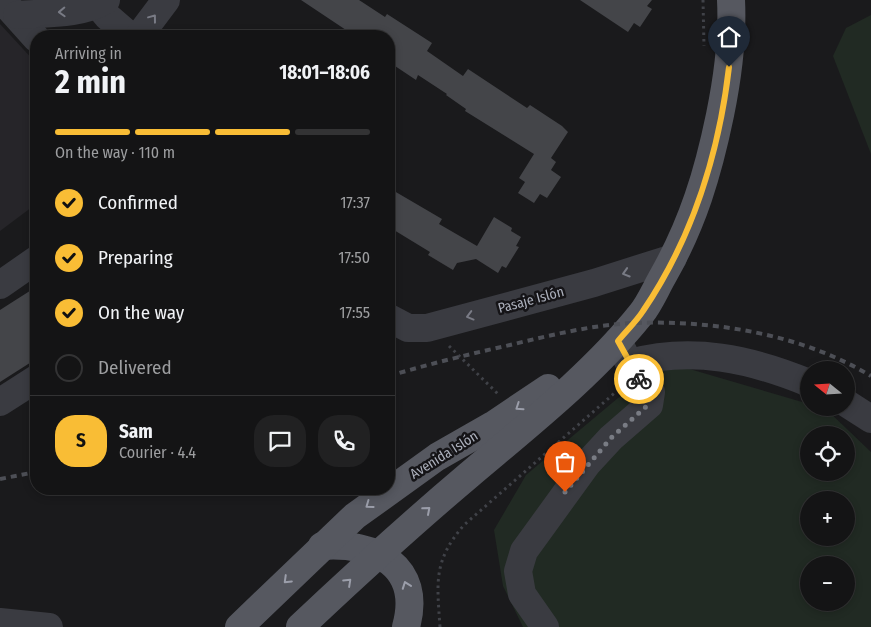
<!DOCTYPE html>
<html lang="en">
<head>
<meta charset="utf-8">
<style>
	:root { --surface:#141415; --page:#212122; --text:#f1f3f6; --muted:#9d9ea0; --line:#333334; --accent:#f9bd35 }
	body { margin:0; font-family:"Fira Sans Condensed",sans-serif; background:var(--page); color:var(--text); height:100vh; display:flex; flex-direction:column; font-size:19px; white-space:nowrap }
	* { box-sizing:border-box; margin:0 }
	p { font-size:16px; color:var(--muted) }
	.icon { flex:none; width:28px; height:28px; fill:none; stroke:currentColor; stroke-width:2; stroke-linecap:round; stroke-linejoin:round }
	.map { position:relative; flex:1; overflow:hidden }
	.sheet { position:absolute; left:30px; top:30px; width:365px; height:465px; display:flex; flex-direction:column; background:var(--surface); border-radius:20px; box-shadow:0 2px 8px #0003,0 0 0 1px var(--line) }
	.sheet>* { flex:none }
	.needle { width:32px; rotate:288deg }
	.tools { position:absolute; left:800px; top:361px; display:grid; gap:10px }
	.tools a { display:grid; place-items:center; width:55px; height:55px; border-radius:50%; background:var(--surface); box-shadow:0 2px 8px #0003,0 0 0 1px var(--line); font-size:25px }
	.pin { position:absolute; display:grid; place-items:center; width:42px; height:42px; color:#fff; margin:-51px -21px; border-radius:50% 50% 50% 0; rotate:-45deg; box-shadow:0 0 5px #0007 }
	.pin .icon { rotate:45deg }
	.courier { position:absolute; display:grid; place-items:center; width:50px; height:50px; margin:-25px; border:4px solid #f9bd35; border-radius:50%; background:#fff; color:#222; box-shadow:0 1px 6px #0007 }
	.overview em { font-style:normal; font-weight:700 }
	.overview div { display:flex; flex-direction:column-reverse }
	.overview { display:flex; align-items:center; justify-content:space-between; height:85px; padding:0 25px }
	h1 { font-size:32px; font-weight:700; line-height:38px }
	.bar { display:grid; grid-template-columns:repeat(4,1fr); gap:8px 5px; align-content:center; height:60px; padding:0 25px }
	.bar i { height:6px; border-radius:4px; background:var(--line) }
	.bar .current { background:var(--accent) }
	.bar p { grid-column:span 4 }
	.line { display:flex; align-items:center; gap:12px; padding:0 25px; border-top:1px solid var(--line) }
	.line div { flex:1 }
	.round { display:grid; place-items:center; flex:none; width:52px; height:52px; border-radius:20px; background:var(--page) }
	ol { padding:0 25px; list-style:none }
	li { display:flex; align-items:center; gap:15px; height:55px }
	li p { margin-inline-start:auto }
	li .icon { padding:5px; border-radius:50%; background:var(--accent); color:#111; stroke-width:4 }
	li:last-child { color:var(--muted) }
	li i { width:28px; height:28px; border:2px solid var(--line); border-radius:50% }
	.map>svg:first-child { display:block }
</style>
</head>
<body>
<div class="map">
<svg width="871" height="627" viewBox="0 0 871 627">
	<rect width="100%" height="100%" fill="#1a1a1c"/>
	<polygon fill="#262529" points="0,24 36,63 36,204 0,231"/>
	<g fill="#212a23" fill-rule="evenodd">
		<polygon points="871,15 871,154 833,56 846,28"/>
		<path d="M669,363L809,404V408L827,410L871,452V627H523L503,586L494,530L526,475L618,398ZM809,435H846V472H809ZM809,500H846V538H809ZM809,565H846V602H809Z"/>
	</g>
	<g fill="#444549">
		<polygon points="301,0 359,0 385,17 387,14 432,43 427,51 463,76 468,69 527,108 530,105 562,126 568,132 551,158 556,162 551,170 561,177 547,198 540,194 534,203 518,193 525,182 519,178 534,154 465,111 466,109 446,95 447,94 418,75 416,80 389,62 389,36 355,36"/>
		<polygon points="580,0 652,0 647,6 652,9 640,27 634,23 628,32"/>
		<polygon points="389,188 442,219 439,224 477,246 494,217 512,228 511,231 521,237 516,246 519,247 506,268 502,266 498,273 476,259 457,263 453,270 428,255 430,252 389,227"/>
		<polygon points="36,287 36,359 0,382 0,310"/>
	</g>
	<g fill="none" stroke-linecap="round" stroke-linejoin="round">
		<g stroke="#404248" stroke-width="3" stroke-dasharray="2.5 4" stroke-linecap="butt">
			<polyline points="703,0 704,46"/>
			<polyline points="449,346 498,394"/>
			<path d="M440,627C437,582 433,561 464,525L618,390"/>
		</g>
		<g stroke="#3a3b41" stroke-width="28">
			<polyline points="2,0 36,38"/>
			<polyline points="98,5 108,17 130,36"/>
			<path d="M17,15C44,13 82,15 106,0"/>
			<polyline points="139,36 166,0"/>
			<polyline points="0,285 36,260"/>
			<polyline points="389,318 408,328 427,328 594,283 673,258"/>
			<path d="M630,363C692,346 751,359 809,383"/>
			<polyline points="0,402 36,379"/>
			<polyline points="846,403 871,419"/>
			<polyline points="0,622 49,627"/>
			<polyline points="545,627 522,594 518,571 524,551 587,464 611,438 649,405 651,392 635,375 618,341"/>
		</g>
		<g stroke="#565860" stroke-width="28">
			<path d="M322,546C375,542 423,566 406,627"/>
			<polyline points="239,627 355,516 437,457 493,425 548,388"/>
			<path d="M300,627C355,575 411,524 469,475C528,425 593,374 641,314C650,303 656,288 663,276C693,223 708,173 720,115C728,76 733,39 731,0"/>
		</g>
		<g stroke="#4d4f56" stroke-width="4" stroke-dasharray="6 5" stroke-linecap="butt">
			<path d="M389,376C429,364 470,354 510,345C551,335 592,325 633,323C715,320 801,334 871,376"/>
			<polyline points="0,479 36,472"/>
		</g>
	</g>
	<defs><path id="oneway-chevron" d="M-2-3.5L2.5 0L-2 3.5" fill="none" stroke-width="1.6" stroke-linecap="round" stroke-linejoin="round" transform="scale(1.25)"/></defs>
	<g stroke="#797b85">
		<use href="#oneway-chevron" transform="translate(62 12) rotate(178)"/>
		<use href="#oneway-chevron" transform="translate(153 18) rotate(-53)"/>
		<use href="#oneway-chevron" transform="translate(626 273) rotate(163)"/>
		<use href="#oneway-chevron" transform="translate(470 316) rotate(165)"/>
	</g>
	<g stroke="#9b9eaa">
		<use href="#oneway-chevron" transform="translate(519 407) rotate(146)"/>
		<use href="#oneway-chevron" transform="translate(369 505) rotate(144)"/>
		<use href="#oneway-chevron" transform="translate(427 510) rotate(-41)"/>
		<use href="#oneway-chevron" transform="translate(287 580) rotate(136)"/>
		<use href="#oneway-chevron" transform="translate(348 582) rotate(-43)"/>
		<use href="#oneway-chevron" transform="translate(406 585) rotate(-110)"/>
	</g>
	<g fill="none" stroke-linecap="round" stroke-linejoin="round">
		<polyline stroke="#797c84" stroke-width="5" stroke-dasharray="0 9" points="565,492 611,438 648,405 651,392 639,379"/>
		<path stroke="#f9bd35" stroke-width="6" d="M639,379L618,341C626,331 636,322 643,311C692,239 719,153 729,67"/>
	</g>
	<g text-anchor="middle" dominant-baseline="central" stroke-width="5" stroke-linejoin="round" paint-order="stroke">
		<g font-size="14" fill="#acb0bc" stroke="#151417">
			<text transform="translate(531 300) rotate(-15)">Pasaje Islón</text>
			<text transform="translate(444 455) rotate(-32)">Avenida Islón</text>
		</g>
	</g>
</svg>
<div class="tools">
<a><svg class="needle" viewBox="-14 -14 28 28"><path d="M0-13l5 13h-10z" fill="#e53935"/><path d="M0 13l5-13h-10z" fill="#9d9ea0"/></svg></a>
<a><svg class="icon" aria-label="locate" viewBox="0 0 24 24"><circle cx="12" cy="12" r="6"/><path d="M12 2v4M12 18v4M2 12h4M18 12h4"/></svg></a>
<a>+</a>
<a>−</a>
</div>
<div class="pin" style="left:565px;top:492px;background:#ea580c"><svg class="icon" aria-label="bag" viewBox="0 0 24 24"><path d="M5 8h14l-1 12H6zM9 8a3 3 0 0 1 6 0"/></svg></div>
<div class="pin" style="left:729px;top:67px;background:#1f2937"><svg class="icon" aria-label="home" viewBox="0 0 24 24"><path d="M3 11l9-7 9 7M6 9v11h12V9"/></svg></div>
<div class="courier" style="left:639px;top:379px"><svg class="icon" aria-label="bike" viewBox="0 0 24 24"><circle cx="6" cy="16" r="4"/><circle cx="18" cy="16" r="4"/><path d="M6 16l4-8h5l3 8M10 8l3 8H6M13 5h3"/></svg></div>
<section class="sheet">
<div class="overview"><div><h1>2 min</h1><p>Arriving in</p></div><em>18:01–18:06</em></div>
<div class="bar"><i class="current"></i><i class="current"></i><i class="current"></i><i></i><p>On the way · 110 m</p></div>
<ol>
<li><svg class="icon" aria-label="check" viewBox="0 0 24 24"><path d="M5 12l5 5 9-10"/></svg>Confirmed<p>17:37</p></li>
<li><svg class="icon" aria-label="check" viewBox="0 0 24 24"><path d="M5 12l5 5 9-10"/></svg>Preparing<p>17:50</p></li>
<li><svg class="icon" aria-label="check" viewBox="0 0 24 24"><path d="M5 12l5 5 9-10"/></svg>On the way<p>17:55</p></li>
<li><i></i>Delivered</li>
</ol>
<div class="line" style="height:90px"><b class="round" style="background:var(--accent);color:#111">S</b><div><b>Sam</b><p>Courier · 4.4</p></div><a class="round"><svg class="icon" aria-label="chat" viewBox="0 0 24 24"><path d="M4 5h16v11H9l-5 4z"/></svg></a><a class="round"><svg class="icon" aria-label="phone" viewBox="0 0 24 24"><path d="M5 4h4l2 5-3 2q2 4 5 5l2-3 5 2v4C11 20 4 13 5 4z"/></svg></a></div>
</section>
</div>
</body>
</html>
